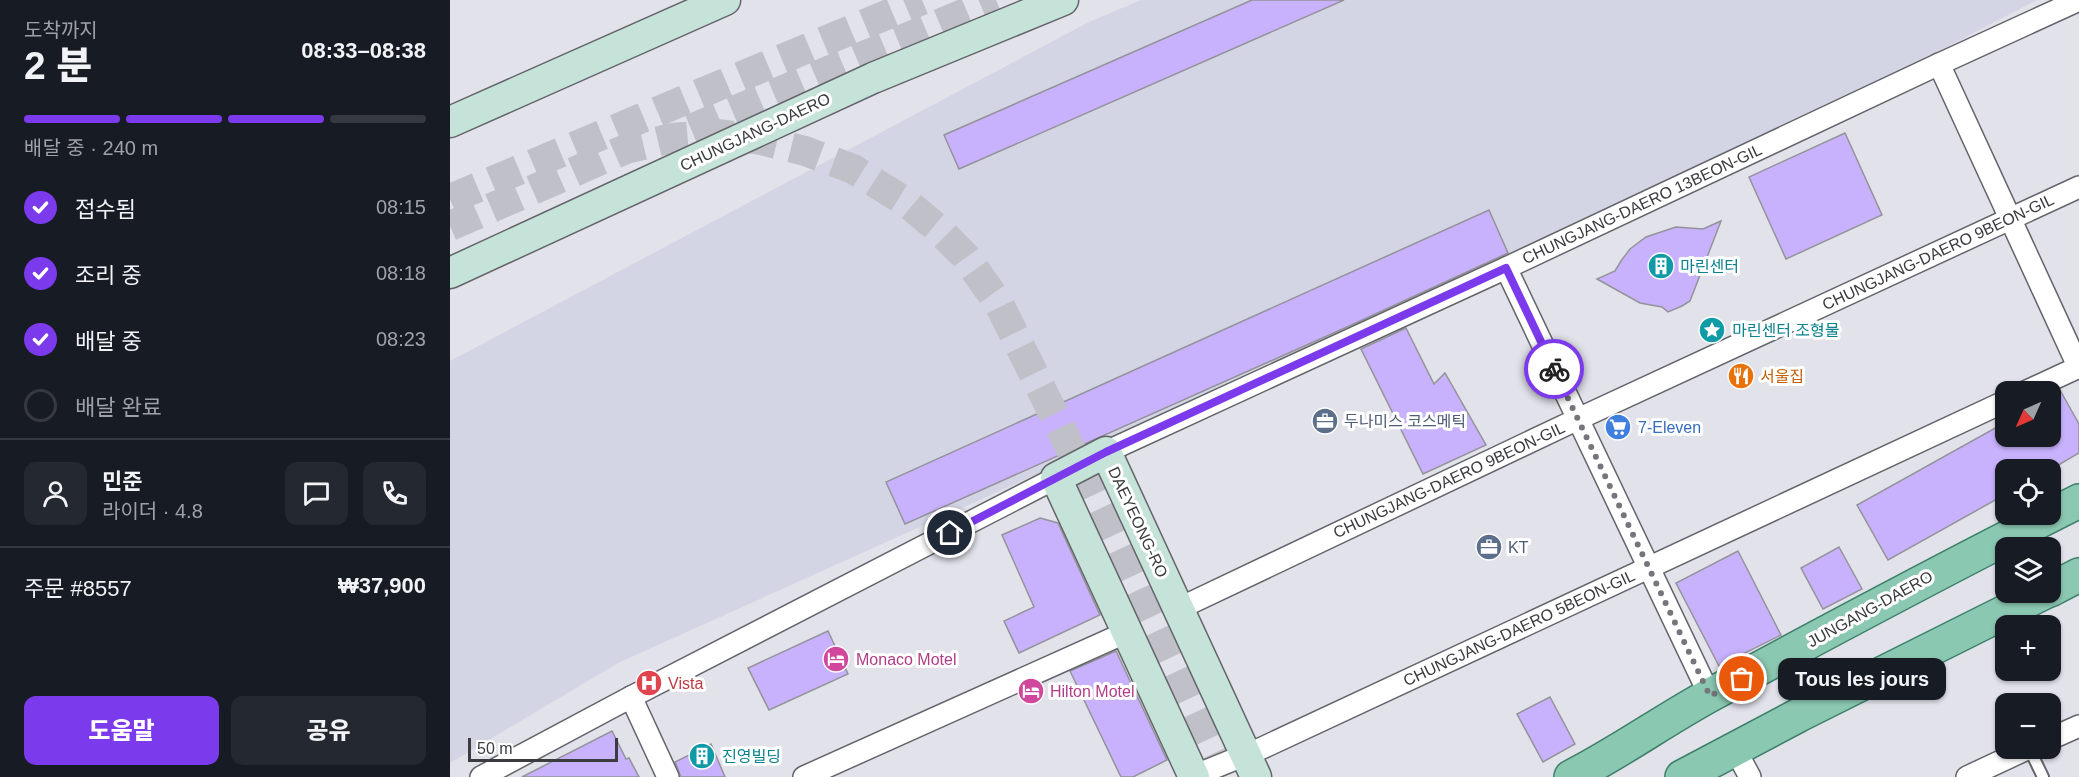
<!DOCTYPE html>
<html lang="ko">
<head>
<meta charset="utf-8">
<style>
	:root { --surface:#171b24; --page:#242831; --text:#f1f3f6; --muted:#9ea1a6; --line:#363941; --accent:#7c3aed }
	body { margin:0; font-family:Helvetica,"Noto Sans KR",sans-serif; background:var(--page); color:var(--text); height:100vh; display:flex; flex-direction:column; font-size:22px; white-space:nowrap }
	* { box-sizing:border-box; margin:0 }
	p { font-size:20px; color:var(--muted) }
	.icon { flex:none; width:33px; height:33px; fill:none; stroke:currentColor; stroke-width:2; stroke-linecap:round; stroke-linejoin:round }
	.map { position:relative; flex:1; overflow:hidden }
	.panel { display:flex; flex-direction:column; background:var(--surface); width:450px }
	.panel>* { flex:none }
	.needle { width:39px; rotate:225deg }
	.tools { position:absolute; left:1545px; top:381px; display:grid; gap:12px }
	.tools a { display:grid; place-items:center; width:66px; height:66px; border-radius:12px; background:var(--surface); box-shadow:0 2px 4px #0004; font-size:30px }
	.scale { position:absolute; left:18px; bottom:15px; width:150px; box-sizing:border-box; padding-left:6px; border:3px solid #3b3c3f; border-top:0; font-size:16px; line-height:21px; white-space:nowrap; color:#3b3c3f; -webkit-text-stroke:4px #fff; paint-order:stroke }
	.pin { position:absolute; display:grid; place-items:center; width:51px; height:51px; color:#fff; margin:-26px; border:3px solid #fff; border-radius:50%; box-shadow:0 2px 6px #0007 }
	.courier { position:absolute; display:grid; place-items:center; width:60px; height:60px; margin:-30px; border:4px solid #7c3aed; border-radius:50%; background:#fff; color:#222; box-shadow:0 2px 8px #0007 }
	.bubble { position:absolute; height:42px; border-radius:12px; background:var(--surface); box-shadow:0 2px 4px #0004; font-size:20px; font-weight:800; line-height:42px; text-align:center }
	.headline em { font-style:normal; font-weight:800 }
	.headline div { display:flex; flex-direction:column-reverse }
	.headline { display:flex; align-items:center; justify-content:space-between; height:102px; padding:0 24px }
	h1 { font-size:39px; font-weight:800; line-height:45px }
	.bar { display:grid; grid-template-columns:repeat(4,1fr); gap:9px 6px; align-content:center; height:72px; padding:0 24px }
	.bar i { height:8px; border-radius:4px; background:var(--line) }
	.bar .current { background:var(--accent) }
	.bar p { grid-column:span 4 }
	.line { display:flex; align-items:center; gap:15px; padding:0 24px; border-top:2px solid var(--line) }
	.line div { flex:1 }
	.round { display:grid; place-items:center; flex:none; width:63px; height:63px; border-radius:12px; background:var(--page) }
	ol { padding:0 24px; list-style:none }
	li { display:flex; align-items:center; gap:18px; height:66px }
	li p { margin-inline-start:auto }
	li .icon { padding:6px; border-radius:50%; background:var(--accent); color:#fff; stroke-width:4 }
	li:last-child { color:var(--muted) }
	li i { width:33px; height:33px; border:3px solid var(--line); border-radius:50% }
	.cta { display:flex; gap:12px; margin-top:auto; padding:12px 24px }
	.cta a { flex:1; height:69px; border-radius:12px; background:var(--accent); color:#fff; font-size:24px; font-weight:800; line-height:69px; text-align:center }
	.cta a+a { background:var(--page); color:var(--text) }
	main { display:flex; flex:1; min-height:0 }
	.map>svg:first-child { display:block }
</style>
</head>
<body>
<main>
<section class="panel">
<div class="headline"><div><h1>2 분</h1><p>도착까지</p></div><em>08:33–08:38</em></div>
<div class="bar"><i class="current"></i><i class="current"></i><i class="current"></i><i></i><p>배달 중 · 240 m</p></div>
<ol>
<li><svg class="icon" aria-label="check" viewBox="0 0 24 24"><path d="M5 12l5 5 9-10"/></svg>접수됨<p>08:15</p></li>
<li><svg class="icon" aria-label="check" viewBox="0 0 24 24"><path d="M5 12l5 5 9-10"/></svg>조리 중<p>08:18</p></li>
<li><svg class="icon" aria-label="check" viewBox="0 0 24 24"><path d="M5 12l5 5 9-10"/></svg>배달 중<p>08:23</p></li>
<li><i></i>배달 완료</li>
</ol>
<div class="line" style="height:108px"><a class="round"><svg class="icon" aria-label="person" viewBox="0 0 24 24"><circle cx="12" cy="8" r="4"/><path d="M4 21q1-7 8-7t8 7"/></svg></a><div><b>민준</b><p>라이더 · 4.8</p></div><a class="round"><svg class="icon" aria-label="chat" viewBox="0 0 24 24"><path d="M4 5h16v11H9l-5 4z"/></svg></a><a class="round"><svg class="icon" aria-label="phone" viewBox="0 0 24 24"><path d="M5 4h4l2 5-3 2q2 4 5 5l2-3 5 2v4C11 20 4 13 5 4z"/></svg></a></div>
<div class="line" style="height:78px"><div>주문 #8557</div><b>₩37,900</b></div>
<div class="cta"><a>도움말</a><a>공유</a></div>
</section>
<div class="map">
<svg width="1629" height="777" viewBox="0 0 1629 777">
	<rect width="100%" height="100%" fill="#e1e2ea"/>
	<polygon fill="#d3d5e4" points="691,0 1587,0 1356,120 1071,256 168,663 0,763 0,361 639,22"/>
	<g fill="#c8b2fe" stroke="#949399" stroke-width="1.5">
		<polygon points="802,0 894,0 509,169 494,135"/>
		<polygon points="1395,133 1432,215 1336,259 1299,177"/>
		<polygon points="1039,210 1058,253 897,327 455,524 436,482"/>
		<polygon points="1271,221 1240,301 1232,306 1218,312 1212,307 1190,303 1147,279 1165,271 1171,261 1180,249 1196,237 1226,227 1253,229"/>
		<polygon points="956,328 984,384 995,373 1036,445 973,474 911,349"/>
		<polygon points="1610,390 1629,424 1629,453 1600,470 1556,470 1556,494 1438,560 1407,505 1556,422 1556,436 1600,436 1600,394"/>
		<polygon points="590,518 608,523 650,615 569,653 554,621 584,607 552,535"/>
		<polygon points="1389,547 1412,589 1373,609 1351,568"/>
		<polygon points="1288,551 1331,635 1269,666 1226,583"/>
		<polygon points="378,631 398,674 319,710 298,668"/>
		<polygon points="666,651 717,760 683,777 671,777 620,671"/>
		<polygon points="1100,697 1125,744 1093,762 1067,714"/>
		<polygon points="162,731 176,759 179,758 189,777 72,777"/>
		<polygon points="261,744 275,777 231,777 225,762"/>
	</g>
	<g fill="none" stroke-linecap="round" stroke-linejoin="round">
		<g stroke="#c0c1c8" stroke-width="30" stroke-dasharray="30 15" stroke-linecap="butt">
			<polyline points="241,129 546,0"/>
			<polyline points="0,199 472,0"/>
			<polyline points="0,226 176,149 222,138 269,134 311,140 355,151 403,169 456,202 486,227 515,256 549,304 614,435 774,777"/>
		</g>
		<defs>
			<polyline id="lane" points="1579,748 1593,777"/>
			<g id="street">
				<polyline points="1489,64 1629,368"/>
				<polyline points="1056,268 1260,696"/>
				<polyline points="1575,392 1629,367"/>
				<polyline points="656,452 1056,268 1485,66 1629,0"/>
				<polyline points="728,609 1128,419 1629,187"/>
				<polyline points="181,697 218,777"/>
				<polyline points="1600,739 1629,726"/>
				<polyline points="1285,749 1300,777"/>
				<polyline points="31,777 181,697 606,478"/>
				<polyline points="354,777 677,632"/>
				<polyline points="741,777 810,749 1556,401"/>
				<polyline points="1517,777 1579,748"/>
			</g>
			<g id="secondary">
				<polyline points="0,122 275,0"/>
				<polyline points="0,273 423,78 613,0"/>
				<polyline points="744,777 606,478 656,452 806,777"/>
			</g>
			<g id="primary">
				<polyline points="1600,590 1629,575"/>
				<path d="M1121,777C1170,752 1214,720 1262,694C1384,628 1506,563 1629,501"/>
				<polyline points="1232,777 1349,715 1595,592"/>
			</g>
		</defs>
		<use href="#lane" stroke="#64656b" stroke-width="14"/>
		<use href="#street" stroke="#64656b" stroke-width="24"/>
		<use href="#secondary" stroke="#64656b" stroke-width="33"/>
		<use href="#primary" stroke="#3c7f69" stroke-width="36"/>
		<use href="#lane" stroke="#fff" stroke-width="10"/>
		<use href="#street" stroke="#fff" stroke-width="21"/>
		<use href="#secondary" stroke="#c5e3d9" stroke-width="30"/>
		<use href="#primary" stroke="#8bc8b2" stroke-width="33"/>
	</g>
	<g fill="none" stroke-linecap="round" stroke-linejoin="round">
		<polyline stroke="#75767b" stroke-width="6" stroke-dasharray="0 10.8" points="1104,369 1260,696 1292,679"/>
		<polyline stroke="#7c3aed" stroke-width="8" points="500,533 656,452 1056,268 1104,369"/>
	</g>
	<defs>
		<symbol id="building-disc" viewBox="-11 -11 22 22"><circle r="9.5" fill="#0f9aa8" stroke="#fff"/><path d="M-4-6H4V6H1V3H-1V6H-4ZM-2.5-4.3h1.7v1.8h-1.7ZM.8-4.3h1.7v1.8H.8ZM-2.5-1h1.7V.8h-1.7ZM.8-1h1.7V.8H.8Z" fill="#fff"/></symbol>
		<symbol id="sight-disc" viewBox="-11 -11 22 22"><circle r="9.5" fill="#0f9aa8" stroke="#fff"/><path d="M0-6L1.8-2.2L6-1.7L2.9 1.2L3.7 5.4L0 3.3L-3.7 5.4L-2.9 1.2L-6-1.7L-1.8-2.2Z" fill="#fff"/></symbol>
		<symbol id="restaurant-disc" viewBox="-11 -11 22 22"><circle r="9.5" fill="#e8710a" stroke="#fff"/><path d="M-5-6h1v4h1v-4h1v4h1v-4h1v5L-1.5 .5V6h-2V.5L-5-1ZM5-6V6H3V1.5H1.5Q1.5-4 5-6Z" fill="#fff"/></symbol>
		<symbol id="office-disc" viewBox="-11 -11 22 22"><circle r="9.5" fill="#5c6f8a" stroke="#fff"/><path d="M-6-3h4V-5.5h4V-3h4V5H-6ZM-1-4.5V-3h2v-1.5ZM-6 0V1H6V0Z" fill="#fff"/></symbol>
		<symbol id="supermarket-disc" viewBox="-11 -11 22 22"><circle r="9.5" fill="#3f7fe0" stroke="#fff"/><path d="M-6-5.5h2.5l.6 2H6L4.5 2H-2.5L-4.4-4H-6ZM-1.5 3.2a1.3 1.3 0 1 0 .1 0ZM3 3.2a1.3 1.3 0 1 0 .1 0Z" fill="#fff"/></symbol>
		<symbol id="hotel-disc" viewBox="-11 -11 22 22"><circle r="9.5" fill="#d1479c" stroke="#fff"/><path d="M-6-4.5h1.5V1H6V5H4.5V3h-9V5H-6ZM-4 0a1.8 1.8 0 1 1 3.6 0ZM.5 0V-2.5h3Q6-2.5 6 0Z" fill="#fff"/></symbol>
		<symbol id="hospital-disc" viewBox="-11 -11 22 22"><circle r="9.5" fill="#e0444e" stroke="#fff"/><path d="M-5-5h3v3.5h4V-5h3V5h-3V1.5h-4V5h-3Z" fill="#fff"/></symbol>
	</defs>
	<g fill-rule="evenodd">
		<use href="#building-disc" x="1196" y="251" width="30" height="30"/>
		<use href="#sight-disc" x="1247" y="315" width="30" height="30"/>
		<use href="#restaurant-disc" x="1276" y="361" width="30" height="30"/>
		<use href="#office-disc" x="860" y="406" width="30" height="30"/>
		<use href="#supermarket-disc" x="1153" y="412" width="30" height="30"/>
		<use href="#office-disc" x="1024" y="532" width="30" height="30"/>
		<use href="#hotel-disc" x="371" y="644" width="30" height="30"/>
		<use href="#hospital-disc" x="184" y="668" width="30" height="30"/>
		<use href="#hotel-disc" x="566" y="676" width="30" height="30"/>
		<use href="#building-disc" x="237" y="741" width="30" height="30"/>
	</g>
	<g text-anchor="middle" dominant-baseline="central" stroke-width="6" stroke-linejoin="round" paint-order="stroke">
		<g font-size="16" fill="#3b3c3f" stroke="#fff">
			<text transform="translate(305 132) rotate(-25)">CHUNGJANG-DAERO</text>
			<text transform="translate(1192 204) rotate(-25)">CHUNGJANG-DAERO 13BEON-GIL</text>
			<text transform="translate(1488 252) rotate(-25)">CHUNGJANG-DAERO 9BEON-GIL</text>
			<text transform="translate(999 480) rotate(-25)">CHUNGJANG-DAERO 9BEON-GIL</text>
			<text transform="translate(688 522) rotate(65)">DAEYEONG-RO</text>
			<text transform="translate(1420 609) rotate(-29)">JUNGANG-DAERO</text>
			<text transform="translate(1069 628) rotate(-25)">CHUNGJANG-DAERO 5BEON-GIL</text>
		</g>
		<g font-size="16" fill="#0d838f" stroke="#fff" text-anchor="start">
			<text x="1230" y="266">마린센터</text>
			<text x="1282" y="330">마린센터 조형물</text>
			<text x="272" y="756">진영빌딩</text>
		</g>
		<g font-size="16" fill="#c56008" stroke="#fff" text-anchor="start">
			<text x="1310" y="376">서울집</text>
		</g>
		<g font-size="16" fill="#4e5e75" stroke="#fff" text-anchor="start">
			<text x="894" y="421">두나미스 코스메틱</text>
			<text x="1058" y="547">KT</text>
		</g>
		<g font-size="16" fill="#366cbe" stroke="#fff" text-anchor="start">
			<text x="1188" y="427">7-Eleven</text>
		</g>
		<g font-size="16" fill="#b23c85" stroke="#fff" text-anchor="start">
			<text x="406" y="659">Monaco Motel</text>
			<text x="600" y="691">Hilton Motel</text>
		</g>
		<g font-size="16" fill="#be3a42" stroke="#fff" text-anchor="start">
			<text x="218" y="683">Vista</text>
		</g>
	</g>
</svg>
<div class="tools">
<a><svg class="needle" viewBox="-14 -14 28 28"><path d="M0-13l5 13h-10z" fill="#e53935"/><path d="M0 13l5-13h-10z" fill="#9ea1a6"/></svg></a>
<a><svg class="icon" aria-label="locate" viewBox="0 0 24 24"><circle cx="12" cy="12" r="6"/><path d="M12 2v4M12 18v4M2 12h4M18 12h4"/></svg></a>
<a><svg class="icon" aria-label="layers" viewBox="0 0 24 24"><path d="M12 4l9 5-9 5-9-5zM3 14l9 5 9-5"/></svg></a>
<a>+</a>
<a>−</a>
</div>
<div class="scale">50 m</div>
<div class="pin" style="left:1292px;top:679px;background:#ea580c"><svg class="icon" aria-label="bag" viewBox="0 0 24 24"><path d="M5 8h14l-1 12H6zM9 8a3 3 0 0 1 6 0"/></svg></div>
<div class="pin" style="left:500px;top:533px;background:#1f2937"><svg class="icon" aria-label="home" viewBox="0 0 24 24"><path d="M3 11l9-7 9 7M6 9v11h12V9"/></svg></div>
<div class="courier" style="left:1104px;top:369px"><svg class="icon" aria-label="bike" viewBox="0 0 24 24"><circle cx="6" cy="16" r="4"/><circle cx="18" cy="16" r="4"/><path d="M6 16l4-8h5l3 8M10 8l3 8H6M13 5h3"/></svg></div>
<div class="bubble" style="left:1328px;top:658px;width:168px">Tous les jours</div>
</div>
</main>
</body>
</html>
